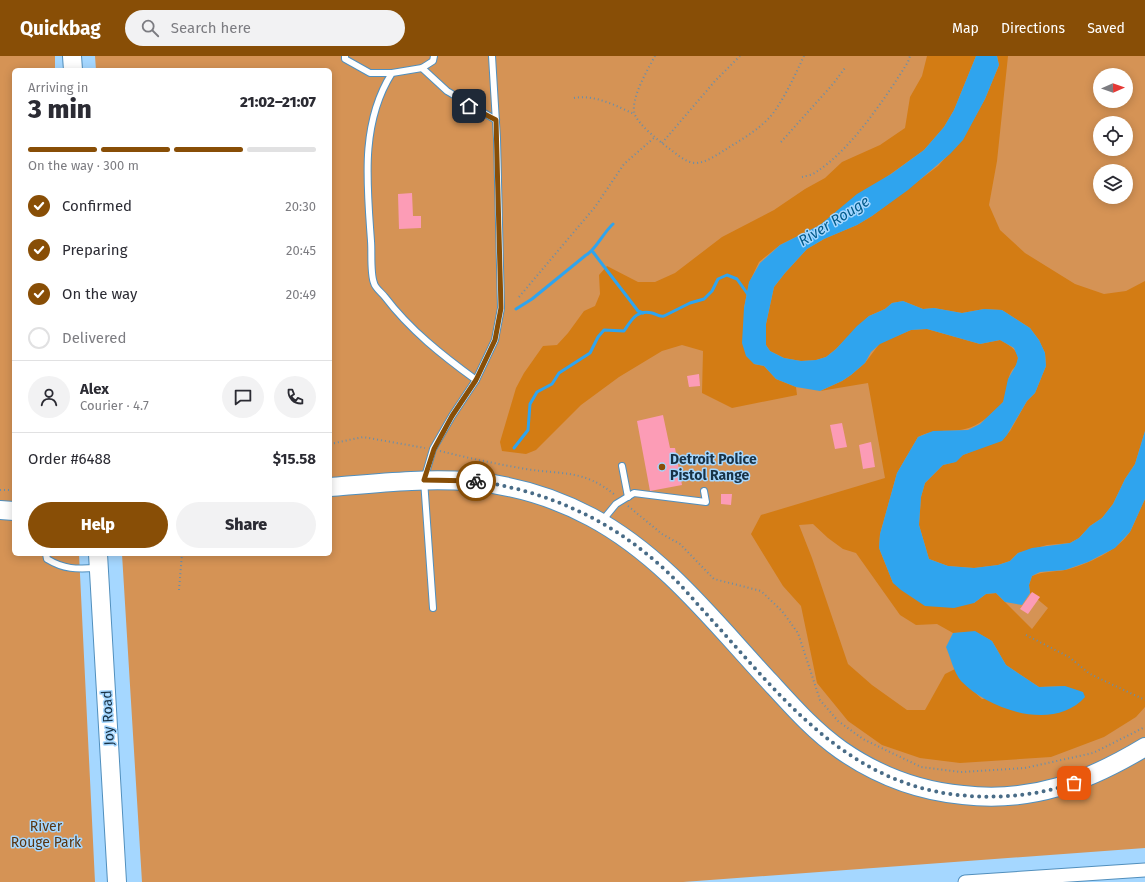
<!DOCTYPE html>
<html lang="en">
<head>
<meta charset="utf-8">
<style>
	:root { --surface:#fff; --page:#f2f2f3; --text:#2b2b33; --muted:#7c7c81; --line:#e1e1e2; --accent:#884e06 }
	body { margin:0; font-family:"Fira Sans",sans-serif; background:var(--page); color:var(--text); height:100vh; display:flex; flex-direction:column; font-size:15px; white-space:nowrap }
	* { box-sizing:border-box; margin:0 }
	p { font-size:13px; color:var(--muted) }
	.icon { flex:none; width:22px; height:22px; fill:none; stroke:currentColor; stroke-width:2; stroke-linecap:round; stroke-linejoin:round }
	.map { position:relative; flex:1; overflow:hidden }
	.side { position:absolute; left:12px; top:12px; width:320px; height:488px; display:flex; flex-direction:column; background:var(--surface); border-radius:6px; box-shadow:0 2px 10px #0003 }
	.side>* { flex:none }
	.needle { width:26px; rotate:88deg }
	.fabs { position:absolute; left:1093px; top:12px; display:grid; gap:8px }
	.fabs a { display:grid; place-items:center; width:40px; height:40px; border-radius:50%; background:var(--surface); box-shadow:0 2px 10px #0003; font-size:20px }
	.pin { position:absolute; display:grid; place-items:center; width:34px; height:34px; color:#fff; margin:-17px; border-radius:8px; box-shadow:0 2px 6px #0006 }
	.courier { position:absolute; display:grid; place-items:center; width:40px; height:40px; margin:-20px; border:3px solid #884e06; border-radius:50%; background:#fff; color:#222; box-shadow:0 1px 5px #0007 }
	.headline em { font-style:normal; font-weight:800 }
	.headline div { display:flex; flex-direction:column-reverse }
	.headline { display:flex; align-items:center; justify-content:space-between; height:68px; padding:0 16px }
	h1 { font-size:26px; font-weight:800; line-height:30px }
	.bar { display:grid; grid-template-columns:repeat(4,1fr); gap:6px 4px; align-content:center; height:48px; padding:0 16px }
	.bar i { height:5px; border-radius:3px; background:var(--line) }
	.bar .active { background:var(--accent) }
	.bar p { grid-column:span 4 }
	.line { display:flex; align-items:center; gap:10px; padding:0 16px; border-top:1px solid var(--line) }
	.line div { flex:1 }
	.round { display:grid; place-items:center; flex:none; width:42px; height:42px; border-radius:21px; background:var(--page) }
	ol { padding:0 16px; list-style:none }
	li { display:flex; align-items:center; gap:12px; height:44px }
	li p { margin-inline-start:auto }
	li .icon { padding:4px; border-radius:50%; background:var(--accent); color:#fff; stroke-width:4 }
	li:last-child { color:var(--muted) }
	li i { width:22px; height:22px; border:2px solid var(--line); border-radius:50% }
	.primary-button { display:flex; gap:8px; margin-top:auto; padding:8px 16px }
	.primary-button a { flex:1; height:46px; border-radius:24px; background:var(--accent); color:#fff; font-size:16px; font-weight:800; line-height:46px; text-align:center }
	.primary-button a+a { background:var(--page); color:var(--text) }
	header { display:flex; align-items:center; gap:24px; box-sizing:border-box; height:56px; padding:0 20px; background:var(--accent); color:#fff }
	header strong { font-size:19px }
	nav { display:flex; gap:22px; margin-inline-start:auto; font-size:14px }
	.search { width:280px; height:36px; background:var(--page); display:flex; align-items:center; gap:10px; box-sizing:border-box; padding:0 14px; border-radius:22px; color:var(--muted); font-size:15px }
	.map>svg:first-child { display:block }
</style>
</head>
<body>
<header>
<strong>Quickbag</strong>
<div class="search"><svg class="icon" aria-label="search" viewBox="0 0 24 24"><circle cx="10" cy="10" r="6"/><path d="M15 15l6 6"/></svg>Search here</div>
<nav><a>Map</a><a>Directions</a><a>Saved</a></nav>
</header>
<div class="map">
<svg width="1145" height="826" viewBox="0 0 1145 826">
	<rect width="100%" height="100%" fill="#a5d7ff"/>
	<g fill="#d59355" fill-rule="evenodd">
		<polygon points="0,0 55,0 55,14 14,14 14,498 79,498 95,826 0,826"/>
		<path d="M95,0H1145V792L683,826H142L122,498H330V14H96ZM1100,19H1126V45H1100ZM1100,67H1126V93H1100ZM1100,115H1126V141H1100Z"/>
	</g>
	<g fill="#d37c14" fill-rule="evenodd">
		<polygon points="927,0 976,0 954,54 944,71 924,94 820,169 780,189 759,206 749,227 744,252 744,267 754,308 764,310 776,323 796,331 797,339 732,352 702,337 703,295 682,289 662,295 619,321 581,349 536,394 526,398 502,395 500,386 516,332 524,317 543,290 557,289 568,277 584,255 595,250 600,238 599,219 607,210 638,226 655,226 675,217 722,181 774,154 805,133 825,122 842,106 880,89 905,72 910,41 922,20"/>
		<polygon points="997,0 1008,0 997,105 989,149 1000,174 1025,197 1075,228 1104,238 1126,235 1145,225 1145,375 1135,408 1125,423 1113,448 1102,462 1090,470 1079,482 1070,487 1047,489 1018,497 1010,505 998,509 974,512 948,510 929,503 919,469 921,441 925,427 943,409 955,406 963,399 1003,383 1010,375 1027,345 1035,337 1046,310 1045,297 1039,284 1030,272 1002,254 984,253 962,257 934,252 923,253 903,245 892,247 885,253 869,260 836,293 826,301 816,304 801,305 784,302 770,295 766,289 766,268 774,231 785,217 807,193 824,183 857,169 872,160 938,110 964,81 985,43 999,9"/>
		<path d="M927,273L980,288L1000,284C1009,289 1023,296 1016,309C1015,312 1012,313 1011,316C1006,325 1008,338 1003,346C1000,351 994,355 990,359C961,385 945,367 918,381L897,417L880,478L879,492L893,527L974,547L986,538L996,537L1032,573L1048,552L1030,537L1029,529L1032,520C1043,515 1054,516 1065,514C1086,509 1120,494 1131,474C1136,464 1140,453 1145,443V651L1136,661L1104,681L1051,701L960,707L920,702L882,689L848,665L817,627L801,550L783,530L751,478L761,459L885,422L868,327L820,335L842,325L851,319L865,307L880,287L911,274ZM813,468L828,482L843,493L856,497L900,559L916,569L937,568L953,577L976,576L992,585L1006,609L1039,631L1065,630L982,643L960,623L955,613L945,618L925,654H907L872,629L848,608L812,502L799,469Z"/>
	</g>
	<g fill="#2fa4ee">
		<polygon points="976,0 997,0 999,9 985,43 963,84 950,98 908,134 872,160 857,169 824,183 807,193 785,217 774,231 766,268 766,289 770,295 784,302 801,305 816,304 826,301 836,293 857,270 869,260 885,253 892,247 903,245 923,253 934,252 962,257 984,253 1002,254 1030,272 1039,284 1045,297 1046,310 1035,337 1027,345 1007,379 1002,385 963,399 956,406 943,409 925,427 921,441 919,469 929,503 948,510 974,512 998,509 1010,505 1018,497 1032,492 1070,487 1079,482 1090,470 1102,462 1113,448 1125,423 1135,408 1145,375 1145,443 1130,476 1115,492 1088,506 1065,514 1040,516 1032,520 1029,529 1030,537 1022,549 1005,546 996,537 986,538 974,547 954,552 925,550 901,534 893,527 879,492 880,478 897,417 918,381 933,375 968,374 980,368 1003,346 1008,323 1016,309 1018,302 1014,292 1000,284 980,288 927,273 911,274 880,288 871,296 865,307 851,319 842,325 820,335 796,331 776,323 764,310 754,308 746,300 742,287 744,252 749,226 760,207 780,189 820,169 857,138 891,118 924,94 944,71 954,54"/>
		<path d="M975,575L992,585L1006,609L1039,631L1065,630L1083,636L1085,641C1054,676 989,654 961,625C954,617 950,600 946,591L953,577Z"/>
	</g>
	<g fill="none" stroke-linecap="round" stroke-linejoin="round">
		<g stroke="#2fa4ee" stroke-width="3">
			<path d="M593,196C608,216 623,235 638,255L643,257"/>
			<path d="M516,253L532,243L586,199C595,195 603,177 613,168"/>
			<path d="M514,392L528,374L530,348L537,336L552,328L559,317L590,297L598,281L604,274L624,275C631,265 636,253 652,257C656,258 659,261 664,260L690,247L704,243L712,235L718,223L727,219L737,223L749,240"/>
		</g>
	</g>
	<g fill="#fc9cb6">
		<polygon points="412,137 413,160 421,160 421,172 399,173 398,138"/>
		<polygon points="699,318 700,330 689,331 687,320"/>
		<polygon points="663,359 670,392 675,392 682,429 650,435 637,365"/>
		<polygon points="842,367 847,391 835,393 830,369"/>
		<polygon points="871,386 875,411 863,413 859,389"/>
		<polygon points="721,438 732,438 731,449 721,448"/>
		<polygon points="1032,536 1040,541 1028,558 1020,553"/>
	</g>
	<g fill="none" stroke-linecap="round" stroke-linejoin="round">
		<defs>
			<g id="lane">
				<polyline points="345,0 345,3 370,17 392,17"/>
				<path d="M434,0L433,5L422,12L392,17C360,67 367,128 371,185C372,196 370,217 374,227C375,232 382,237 385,241C410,274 443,300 476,324"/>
				<polyline points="422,12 447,35 496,64"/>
				<polyline points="622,410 628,441"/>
				<polyline points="602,465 616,448 634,437 706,446 704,435"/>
				<path d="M46,498L47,503C65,514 77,513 98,512"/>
				<polyline points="433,552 424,424 433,393 452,360 476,324 495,284 501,252 497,83 492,0"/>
			</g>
			<polyline id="street" points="965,826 1145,814"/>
			<g id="secondary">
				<polyline points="72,0 73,14"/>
				<path d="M330,431C427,423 501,413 591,461C664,500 715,567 770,626C792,650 814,675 841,694C877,719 919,735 963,739C1031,747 1087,726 1145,691"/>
				<polyline points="0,454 14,455"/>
				<polyline points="98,498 117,826"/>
			</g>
		</defs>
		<use href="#lane" stroke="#518fbd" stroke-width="8"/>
		<use href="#street" stroke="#518fbd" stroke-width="15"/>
		<use href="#secondary" stroke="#518fbd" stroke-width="20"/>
		<g stroke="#668ead" stroke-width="2" stroke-dasharray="1 3" stroke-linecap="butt">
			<path d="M655,0C648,13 629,45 635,59C641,71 657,83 667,91C676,97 685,107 696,107C708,106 718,98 728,92C744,82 763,71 774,56C786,39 795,19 804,0"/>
			<path d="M574,42C594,38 617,50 634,58"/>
			<polyline points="781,86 833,28 845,12"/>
			<polyline points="662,87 715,25 740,0"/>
			<path d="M802,121C806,120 812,119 816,116C851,94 886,41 908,6L910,0"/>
			<polyline points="519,241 595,151 624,108 655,81"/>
			<polyline points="330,388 363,381 425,392"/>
			<path d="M440,395C468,402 497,408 526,413C563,419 583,413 615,439"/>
			<polyline points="0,434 14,434"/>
			<polyline points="628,450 662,478 680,488 714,523 761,535 782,555 798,577 820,644 838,665 863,683 921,711 961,716 1025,712 1093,697 1145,671"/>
			<polyline points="179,534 182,498"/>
			<polyline points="1026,579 1069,601 1090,618 1145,644"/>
		</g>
		<use href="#lane" stroke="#fff" stroke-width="6"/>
		<use href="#street" stroke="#fff" stroke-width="13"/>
		<use href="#secondary" stroke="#fff" stroke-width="18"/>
	</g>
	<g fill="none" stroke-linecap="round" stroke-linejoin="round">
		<path stroke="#496c87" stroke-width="4" stroke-dasharray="0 7.2" d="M476,425C542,434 605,461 655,505C672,519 686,535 700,551C774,631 840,726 958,739C997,743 1036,740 1074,727"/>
		<polyline stroke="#884e06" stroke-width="5" points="469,50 496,64 501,252 495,284 476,324 452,360 434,393 424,424 476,425"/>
	</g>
	<circle fill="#884e06" stroke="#a5d7ff" stroke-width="1.5" cx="662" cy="411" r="4"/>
	<g text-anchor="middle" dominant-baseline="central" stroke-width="3" stroke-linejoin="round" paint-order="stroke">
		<g font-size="14" font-weight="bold" fill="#183246" stroke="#a5d7ff" text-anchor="start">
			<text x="670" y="403">Detroit Police<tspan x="670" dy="16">Pistol Range</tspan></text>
		</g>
		<g font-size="14" fill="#183246" stroke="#a5d7ff">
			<text transform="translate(108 662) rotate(-93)">Joy Road</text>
		</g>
		<g font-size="14" fill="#593511" stroke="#a5d7ff">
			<text x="46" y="770">River<tspan x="46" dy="16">Rouge Park</tspan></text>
		</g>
		<g font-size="15" font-style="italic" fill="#025b8b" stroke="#a5d7ff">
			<text transform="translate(834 165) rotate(-32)">River Rouge</text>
		</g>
	</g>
</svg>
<div class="fabs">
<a><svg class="needle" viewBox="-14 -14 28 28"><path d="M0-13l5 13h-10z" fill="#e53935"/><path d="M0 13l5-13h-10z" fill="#7c7c81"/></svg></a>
<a><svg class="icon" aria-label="locate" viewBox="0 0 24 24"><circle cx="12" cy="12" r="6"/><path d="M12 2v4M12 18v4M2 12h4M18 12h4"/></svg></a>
<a><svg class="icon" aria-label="layers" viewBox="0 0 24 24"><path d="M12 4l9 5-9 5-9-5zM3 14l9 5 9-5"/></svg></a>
</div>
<div class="pin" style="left:1074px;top:727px;background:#ea580c"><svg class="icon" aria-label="bag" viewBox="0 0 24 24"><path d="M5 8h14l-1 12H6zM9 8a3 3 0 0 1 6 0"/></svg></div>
<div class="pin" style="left:469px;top:50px;background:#1f2937"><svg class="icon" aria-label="home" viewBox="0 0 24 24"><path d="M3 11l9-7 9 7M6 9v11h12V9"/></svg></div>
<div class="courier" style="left:476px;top:425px"><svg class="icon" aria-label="bike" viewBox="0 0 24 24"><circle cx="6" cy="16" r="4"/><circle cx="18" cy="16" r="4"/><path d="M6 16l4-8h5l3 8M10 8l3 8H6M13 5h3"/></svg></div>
<section class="side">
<div class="headline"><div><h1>3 min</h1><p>Arriving in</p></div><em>21:02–21:07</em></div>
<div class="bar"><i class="active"></i><i class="active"></i><i class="active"></i><i></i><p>On the way · 300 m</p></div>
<ol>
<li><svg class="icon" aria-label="check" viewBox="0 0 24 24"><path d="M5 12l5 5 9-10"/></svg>Confirmed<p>20:30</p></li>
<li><svg class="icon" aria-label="check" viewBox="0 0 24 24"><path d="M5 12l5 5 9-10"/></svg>Preparing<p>20:45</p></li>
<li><svg class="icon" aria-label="check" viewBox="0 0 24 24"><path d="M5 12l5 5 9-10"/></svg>On the way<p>20:49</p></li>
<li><i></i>Delivered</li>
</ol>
<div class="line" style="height:72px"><a class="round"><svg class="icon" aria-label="person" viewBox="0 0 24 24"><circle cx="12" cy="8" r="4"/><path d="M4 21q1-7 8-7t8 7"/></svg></a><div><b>Alex</b><p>Courier · 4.7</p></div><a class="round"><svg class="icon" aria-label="chat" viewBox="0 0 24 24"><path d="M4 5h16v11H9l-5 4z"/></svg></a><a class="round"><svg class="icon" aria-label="phone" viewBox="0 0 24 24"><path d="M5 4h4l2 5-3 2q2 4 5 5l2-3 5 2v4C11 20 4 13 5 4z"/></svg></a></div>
<div class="line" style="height:52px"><div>Order #6488</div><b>$15.58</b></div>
<div class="primary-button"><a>Help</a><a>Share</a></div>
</section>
</div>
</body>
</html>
